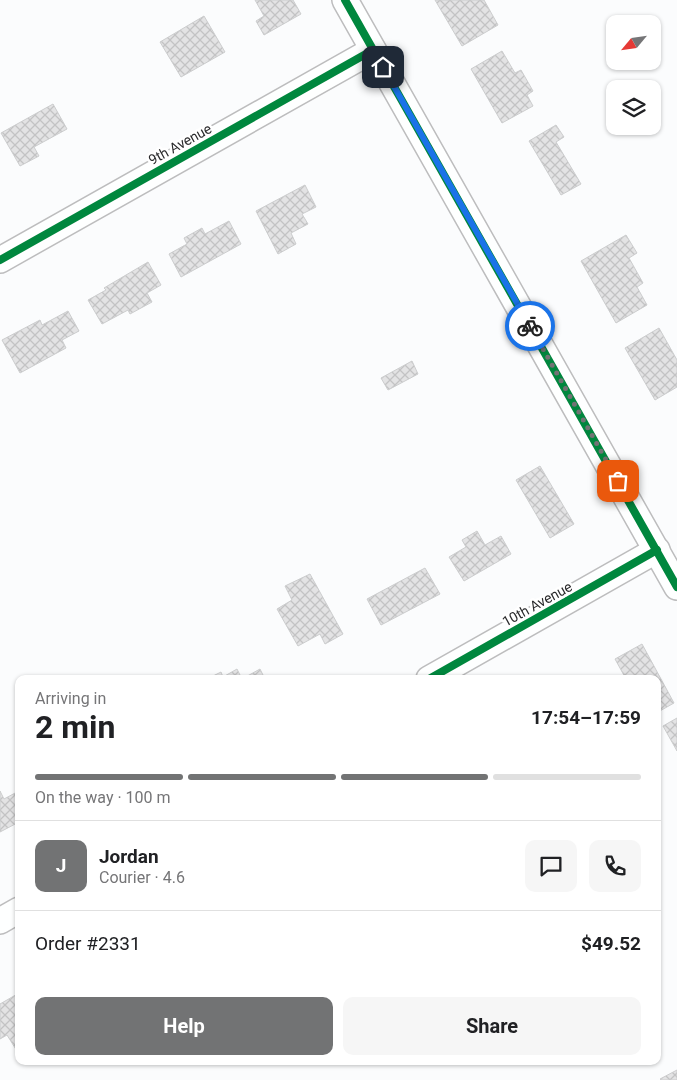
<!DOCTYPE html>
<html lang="en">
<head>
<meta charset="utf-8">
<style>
	:root { --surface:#fff; --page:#f6f6f6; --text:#202124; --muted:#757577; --line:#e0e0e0; --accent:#727374 }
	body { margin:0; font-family:Roboto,sans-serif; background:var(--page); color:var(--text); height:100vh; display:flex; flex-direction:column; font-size:19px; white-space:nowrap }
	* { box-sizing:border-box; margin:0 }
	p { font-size:16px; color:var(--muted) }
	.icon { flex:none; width:28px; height:28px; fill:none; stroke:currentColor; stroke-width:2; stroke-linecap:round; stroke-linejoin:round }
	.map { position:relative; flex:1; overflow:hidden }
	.details { position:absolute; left:15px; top:675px; width:646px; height:390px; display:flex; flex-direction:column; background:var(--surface); border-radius:10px; box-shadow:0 1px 4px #0004 }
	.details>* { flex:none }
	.needle { width:32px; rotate:241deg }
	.fabs { position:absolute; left:606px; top:15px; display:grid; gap:10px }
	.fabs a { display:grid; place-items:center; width:55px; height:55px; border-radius:10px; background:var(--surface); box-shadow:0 1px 4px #0004; font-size:25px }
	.pin { position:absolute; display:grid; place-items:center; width:42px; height:42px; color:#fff; margin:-21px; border-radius:10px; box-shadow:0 2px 8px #0006 }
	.courier { position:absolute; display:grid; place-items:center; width:50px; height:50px; margin:-25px; border:4px solid #1a73e8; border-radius:50%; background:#fff; color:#222; box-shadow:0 1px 6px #0007 }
	.summary em { font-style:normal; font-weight:700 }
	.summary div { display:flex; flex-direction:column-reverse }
	.summary { display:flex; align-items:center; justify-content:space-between; height:85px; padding:0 20px }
	h1 { font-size:32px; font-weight:700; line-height:38px }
	.bar { display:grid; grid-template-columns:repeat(4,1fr); gap:8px 5px; align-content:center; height:60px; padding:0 20px }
	.bar i { height:6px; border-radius:4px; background:var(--line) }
	.bar .on { background:var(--accent) }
	.bar p { grid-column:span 4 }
	.line { display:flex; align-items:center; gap:12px; padding:0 20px; border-top:1px solid var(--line) }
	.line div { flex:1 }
	.round { display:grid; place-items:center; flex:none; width:52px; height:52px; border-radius:10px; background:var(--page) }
	.cta { display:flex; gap:10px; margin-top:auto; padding:10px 20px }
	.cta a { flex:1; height:58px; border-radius:10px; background:var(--accent); color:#fff; font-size:20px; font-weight:700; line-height:58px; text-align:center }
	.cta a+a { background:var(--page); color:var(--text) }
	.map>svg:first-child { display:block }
</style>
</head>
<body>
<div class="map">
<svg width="677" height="1080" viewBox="0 0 677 1080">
	<defs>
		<pattern id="building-cross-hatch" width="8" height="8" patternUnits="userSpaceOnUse" patternTransform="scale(1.25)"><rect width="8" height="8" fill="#e3e3e4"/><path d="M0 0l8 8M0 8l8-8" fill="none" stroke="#c3c3c4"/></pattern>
	</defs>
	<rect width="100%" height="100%" fill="#fbfcfd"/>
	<g fill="url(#building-cross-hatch)" stroke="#cccdce">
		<polygon points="255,0 293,0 301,14 264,35 256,21 264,16"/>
		<polygon points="435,0 484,0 498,25 462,46"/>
		<polygon points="204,16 225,52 181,77 160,42"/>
		<polygon points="502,51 515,73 521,70 533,91 527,95 533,106 502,123 471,69"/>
		<polygon points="53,104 67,129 34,147 39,156 20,166 1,133"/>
		<polygon points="556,125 564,137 556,142 581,184 561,195 529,141"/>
		<polygon points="305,185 316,207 302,214 308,224 291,233 296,244 278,254 256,211"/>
		<polygon points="229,221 241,244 181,277 169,254 187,244 184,238 202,228 205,234"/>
		<polygon points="626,235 637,253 629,258 643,283 637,287 647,305 616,323 581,261"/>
		<polygon points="148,262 161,285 147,293 152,302 130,314 128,310 102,324 88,300 106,290 104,288"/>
		<polygon points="68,311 79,331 62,340 66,348 20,373 2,340 40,320 42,325"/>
		<polygon points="659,328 677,360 677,387 655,400 625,348"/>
		<polygon points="412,361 418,374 388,390 381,378"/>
		<polygon points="540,466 574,524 550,538 516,480"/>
		<polygon points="477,531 485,545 501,536 511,554 464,581 449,557 466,547 462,540"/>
		<polygon points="425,568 440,594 381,625 367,599"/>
		<polygon points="310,574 343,634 325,644 320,634 298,646 277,609 292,600 285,586"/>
		<polygon points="642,644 674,703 658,712 658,679 626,679 615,659"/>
		<polygon points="237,669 242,679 207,679 221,672 223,677"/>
		<polygon points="260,669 265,679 242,679"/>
		<polygon points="677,718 677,751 663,726"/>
		<polygon points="0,791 4,799 17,792 19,794 19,822 0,832"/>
		<polygon points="19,993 19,1050 17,1051 7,1035 0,1039 0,1004"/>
		<polygon points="677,1070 677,1080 661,1080 660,1079"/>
	</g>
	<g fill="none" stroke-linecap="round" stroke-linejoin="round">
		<defs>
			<g id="minor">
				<polyline points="345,0 677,587"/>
				<polyline points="0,260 373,50"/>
				<polyline points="429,679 657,550"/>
				<polyline points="0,921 19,910"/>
			</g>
		</defs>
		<use href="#minor" stroke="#bdbdbe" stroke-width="28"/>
		<use href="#minor" stroke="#feffff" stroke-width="25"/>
		<defs>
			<g id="cycleway">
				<polyline points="345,0 677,587"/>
				<polyline points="0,260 373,50"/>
				<polyline points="429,679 657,550"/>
			</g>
		</defs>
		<use href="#cycleway" stroke="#fff" stroke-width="11"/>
		<use href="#cycleway" stroke="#00873e" stroke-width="8"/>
	</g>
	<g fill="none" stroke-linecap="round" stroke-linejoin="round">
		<polyline stroke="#727374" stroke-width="5" stroke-dasharray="0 9" points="530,326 618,481"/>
		<polyline stroke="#1a73e8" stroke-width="6" points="383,67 530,326"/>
	</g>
	<g text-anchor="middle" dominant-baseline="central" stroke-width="5" stroke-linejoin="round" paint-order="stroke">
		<g font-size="14" fill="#29292b" stroke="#fff">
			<text transform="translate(180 144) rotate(-29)">9th Avenue</text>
			<text transform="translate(537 604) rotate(-29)">10th Avenue</text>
		</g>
	</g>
</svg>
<div class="fabs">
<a><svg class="needle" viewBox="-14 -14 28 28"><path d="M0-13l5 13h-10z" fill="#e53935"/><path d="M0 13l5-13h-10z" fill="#757577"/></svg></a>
<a><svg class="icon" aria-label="layers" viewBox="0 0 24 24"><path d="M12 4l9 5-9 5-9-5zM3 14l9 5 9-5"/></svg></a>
</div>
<div class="pin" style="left:618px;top:481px;background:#ea580c"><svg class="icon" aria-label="bag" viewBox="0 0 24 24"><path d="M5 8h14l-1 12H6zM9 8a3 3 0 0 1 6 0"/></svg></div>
<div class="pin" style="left:383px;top:67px;background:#1f2937"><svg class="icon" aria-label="home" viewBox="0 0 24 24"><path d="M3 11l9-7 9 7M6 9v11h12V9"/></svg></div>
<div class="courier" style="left:530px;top:326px"><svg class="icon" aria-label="bike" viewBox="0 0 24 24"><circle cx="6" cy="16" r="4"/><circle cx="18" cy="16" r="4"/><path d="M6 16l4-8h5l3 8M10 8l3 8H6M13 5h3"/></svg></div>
<section class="details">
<div class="summary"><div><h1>2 min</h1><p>Arriving in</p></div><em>17:54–17:59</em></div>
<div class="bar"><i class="on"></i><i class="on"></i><i class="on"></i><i></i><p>On the way · 100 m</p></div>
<div class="line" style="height:90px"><b class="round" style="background:var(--accent);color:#fff">J</b><div><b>Jordan</b><p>Courier · 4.6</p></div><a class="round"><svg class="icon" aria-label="chat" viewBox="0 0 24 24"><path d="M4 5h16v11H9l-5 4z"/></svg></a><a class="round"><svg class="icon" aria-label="phone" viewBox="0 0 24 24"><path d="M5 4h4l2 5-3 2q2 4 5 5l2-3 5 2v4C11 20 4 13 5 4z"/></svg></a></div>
<div class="line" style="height:65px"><div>Order #2331</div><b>$49.52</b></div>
<div class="cta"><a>Help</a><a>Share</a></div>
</section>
</div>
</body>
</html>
